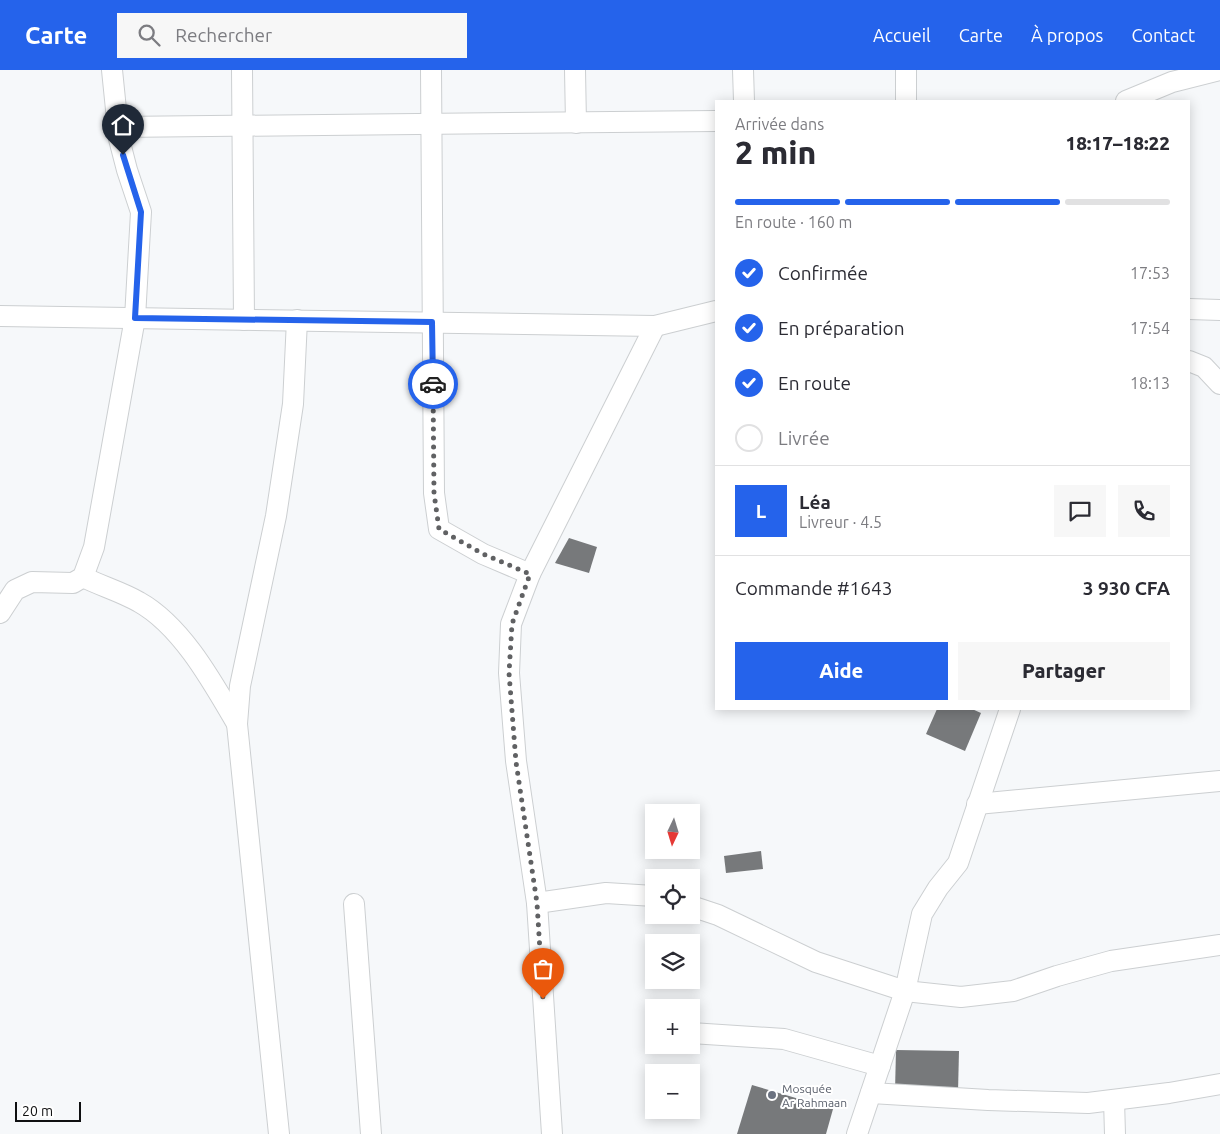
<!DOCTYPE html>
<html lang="fr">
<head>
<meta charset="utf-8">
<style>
	:root { --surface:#fff; --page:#f7f7f7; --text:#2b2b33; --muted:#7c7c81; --line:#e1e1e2; --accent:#2563eb }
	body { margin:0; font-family:Ubuntu,sans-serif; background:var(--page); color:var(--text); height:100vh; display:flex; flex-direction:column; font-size:19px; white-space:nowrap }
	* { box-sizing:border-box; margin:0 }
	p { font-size:16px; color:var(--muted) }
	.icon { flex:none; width:28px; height:28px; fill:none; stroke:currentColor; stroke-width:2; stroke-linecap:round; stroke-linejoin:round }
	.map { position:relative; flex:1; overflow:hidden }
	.panel { position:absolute; left:715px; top:30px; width:475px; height:610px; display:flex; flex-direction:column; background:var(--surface); border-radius:0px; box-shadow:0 2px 12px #0003 }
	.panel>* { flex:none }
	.needle { width:32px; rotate:184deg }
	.controls { position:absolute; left:645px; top:734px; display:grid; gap:10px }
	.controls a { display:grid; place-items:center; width:55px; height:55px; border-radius:0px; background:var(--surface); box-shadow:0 2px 12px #0003; font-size:25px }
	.scale { position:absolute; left:15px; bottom:12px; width:66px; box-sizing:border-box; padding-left:5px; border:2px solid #0f1011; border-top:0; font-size:14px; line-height:18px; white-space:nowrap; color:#0f1011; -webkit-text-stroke:4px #fff; paint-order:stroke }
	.pin { position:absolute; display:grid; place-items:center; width:42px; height:42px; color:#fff; margin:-51px -21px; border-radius:50% 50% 50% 0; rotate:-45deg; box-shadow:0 0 5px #0007 }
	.pin .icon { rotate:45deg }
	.courier { position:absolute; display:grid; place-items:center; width:50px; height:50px; margin:-25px; border:4px solid #2563eb; border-radius:50%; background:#fff; color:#222; box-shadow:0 1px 6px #0007 }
	.headline em { font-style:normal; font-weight:800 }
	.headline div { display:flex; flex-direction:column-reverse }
	.headline { display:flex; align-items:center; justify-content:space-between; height:85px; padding:0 20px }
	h1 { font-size:32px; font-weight:800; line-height:38px }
	.bar { display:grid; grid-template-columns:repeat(4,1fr); gap:8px 5px; align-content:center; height:60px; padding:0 20px }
	.bar i { height:6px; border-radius:4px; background:var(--line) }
	.bar .on { background:var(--accent) }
	.bar p { grid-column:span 4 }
	.line { display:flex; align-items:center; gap:12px; padding:0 20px; border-top:1px solid var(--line) }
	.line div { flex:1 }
	.round { display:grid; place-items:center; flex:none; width:52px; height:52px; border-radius:0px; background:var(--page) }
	ol { padding:0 20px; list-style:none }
	li { display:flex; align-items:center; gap:15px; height:55px }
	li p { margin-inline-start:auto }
	li .icon { padding:5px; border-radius:50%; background:var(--accent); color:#fff; stroke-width:4 }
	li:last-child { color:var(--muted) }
	li i { width:28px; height:28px; border:2px solid var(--line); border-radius:50% }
	.cta { display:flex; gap:10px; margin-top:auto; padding:10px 20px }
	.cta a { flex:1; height:58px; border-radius:0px; background:var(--accent); color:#fff; font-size:20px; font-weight:800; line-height:58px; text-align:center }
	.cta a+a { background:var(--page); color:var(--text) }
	header { display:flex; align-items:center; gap:30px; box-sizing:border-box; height:70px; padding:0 25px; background:var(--accent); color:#fff }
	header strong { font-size:24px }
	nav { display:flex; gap:28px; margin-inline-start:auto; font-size:18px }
	.search { width:350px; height:45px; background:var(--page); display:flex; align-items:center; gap:12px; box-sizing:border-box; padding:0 18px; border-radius:0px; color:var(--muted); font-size:19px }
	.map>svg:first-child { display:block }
</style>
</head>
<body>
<header>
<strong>Carte</strong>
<div class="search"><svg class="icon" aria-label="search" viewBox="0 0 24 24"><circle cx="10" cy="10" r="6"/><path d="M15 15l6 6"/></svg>Rechercher</div>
<nav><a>Accueil</a><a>Carte</a><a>À propos</a><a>Contact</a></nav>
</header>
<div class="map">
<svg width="1220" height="1064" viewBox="0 0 1220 1064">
	<rect width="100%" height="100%" fill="#f6f8fa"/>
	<g fill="#77797b">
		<polygon points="569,468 597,477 589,503 555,493"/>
		<polygon points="937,639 972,639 981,643 965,681 926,664"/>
		<polygon points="761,781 763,799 726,803 724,786"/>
		<polygon points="896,980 959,981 958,1022 895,1021"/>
		<polygon points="752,1015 833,1039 826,1064 737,1064"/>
	</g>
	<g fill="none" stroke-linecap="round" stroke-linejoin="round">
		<defs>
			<g id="minor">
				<polyline points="242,0 244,250"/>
				<polyline points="431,0 434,423 439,459 483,484 530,504 511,554 509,603 516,691 537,833 552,1064"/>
				<polyline points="575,0 576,53"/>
				<polyline points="743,0 744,31"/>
				<polyline points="906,0 906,31"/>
				<polyline points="1126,31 1172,12 1220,0"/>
				<polyline points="118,57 716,51"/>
				<polyline points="1189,239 1220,240"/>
				<polyline points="0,246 655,256 716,241"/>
				<polyline points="1189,291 1204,297 1220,314"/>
				<polyline points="530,504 655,256"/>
				<path d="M83,507C101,516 122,522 139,532C182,556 213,613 237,654"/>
				<polyline points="0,543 15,520 32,512 73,513 83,507 94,477 135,248 141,142 127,100 119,69 112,0"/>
				<polyline points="977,734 1220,711"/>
				<polyline points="537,833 606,823 654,826"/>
				<polyline points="354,834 371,1064"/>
				<polyline points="691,836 718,845 816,892 905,921 961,927 1013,921 1057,906 1111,891 1220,875"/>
				<polyline points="691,963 784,969 880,996"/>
				<polyline points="871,1023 988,1030 1088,1033 1169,1023 1220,1014"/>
				<polyline points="1114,1030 1115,1064"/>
				<polyline points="279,1064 237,654 240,616 276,446 293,334 297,250"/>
				<polyline points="857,1064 905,921 922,844 938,818 958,793 1010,639"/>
			</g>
		</defs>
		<use href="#minor" stroke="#cccfd1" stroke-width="22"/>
		<use href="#minor" stroke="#fff" stroke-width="20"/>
	</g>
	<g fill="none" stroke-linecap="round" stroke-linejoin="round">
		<polyline stroke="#606163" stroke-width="5" stroke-dasharray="0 9" points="433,314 434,423 439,459 483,484 530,504 512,554 509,603 516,692 537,833 543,929"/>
		<polyline stroke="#2563eb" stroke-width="6" points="123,85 141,142 135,248 432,252 433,314"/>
	</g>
	<circle fill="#6b7280" stroke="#fff" stroke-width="2" cx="772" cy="1025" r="5"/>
	<g text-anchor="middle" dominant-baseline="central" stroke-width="4" stroke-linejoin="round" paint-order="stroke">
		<g font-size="12" fill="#5b616d" stroke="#fff" text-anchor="start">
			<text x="782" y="1018">Mosquée<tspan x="782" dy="14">Ar Rahmaan</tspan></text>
		</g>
	</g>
</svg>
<div class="controls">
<a><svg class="needle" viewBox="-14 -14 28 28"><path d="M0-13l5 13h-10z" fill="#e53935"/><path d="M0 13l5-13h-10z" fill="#7c7c81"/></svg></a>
<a><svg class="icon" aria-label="locate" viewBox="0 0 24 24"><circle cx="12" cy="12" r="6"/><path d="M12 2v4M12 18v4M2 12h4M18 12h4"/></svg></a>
<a><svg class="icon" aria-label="layers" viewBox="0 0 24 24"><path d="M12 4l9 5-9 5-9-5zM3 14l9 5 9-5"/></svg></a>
<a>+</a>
<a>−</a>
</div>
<div class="scale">20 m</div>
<div class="pin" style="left:543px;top:929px;background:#ea580c"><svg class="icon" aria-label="bag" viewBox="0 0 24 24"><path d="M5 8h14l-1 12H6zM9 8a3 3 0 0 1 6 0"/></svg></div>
<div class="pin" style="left:123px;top:85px;background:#1f2937"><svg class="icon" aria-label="home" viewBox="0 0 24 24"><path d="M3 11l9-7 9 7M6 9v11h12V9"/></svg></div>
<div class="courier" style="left:433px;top:314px"><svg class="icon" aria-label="car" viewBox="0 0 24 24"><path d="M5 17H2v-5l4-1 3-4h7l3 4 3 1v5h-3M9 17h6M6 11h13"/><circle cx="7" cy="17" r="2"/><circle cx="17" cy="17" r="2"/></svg></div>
<section class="panel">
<div class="headline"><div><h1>2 min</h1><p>Arrivée dans</p></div><em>18:17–18:22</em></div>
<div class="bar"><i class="on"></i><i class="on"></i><i class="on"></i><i></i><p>En route · 160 m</p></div>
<ol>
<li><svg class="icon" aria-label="check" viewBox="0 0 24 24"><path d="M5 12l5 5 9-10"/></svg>Confirmée<p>17:53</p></li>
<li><svg class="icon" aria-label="check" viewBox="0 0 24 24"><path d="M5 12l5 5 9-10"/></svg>En préparation<p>17:54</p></li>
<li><svg class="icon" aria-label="check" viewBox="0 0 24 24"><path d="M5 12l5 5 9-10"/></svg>En route<p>18:13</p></li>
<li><i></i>Livrée</li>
</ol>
<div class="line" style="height:90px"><b class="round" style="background:var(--accent);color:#fff">L</b><div><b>Léa</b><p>Livreur · 4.5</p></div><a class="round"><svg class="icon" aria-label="chat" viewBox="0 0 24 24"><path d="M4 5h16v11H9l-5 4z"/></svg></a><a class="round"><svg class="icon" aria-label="phone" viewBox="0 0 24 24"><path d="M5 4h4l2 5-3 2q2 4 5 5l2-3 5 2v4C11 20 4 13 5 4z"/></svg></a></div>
<div class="line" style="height:65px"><div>Commande #1643</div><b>3 930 CFA</b></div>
<div class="cta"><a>Aide</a><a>Partager</a></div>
</section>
</div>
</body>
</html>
